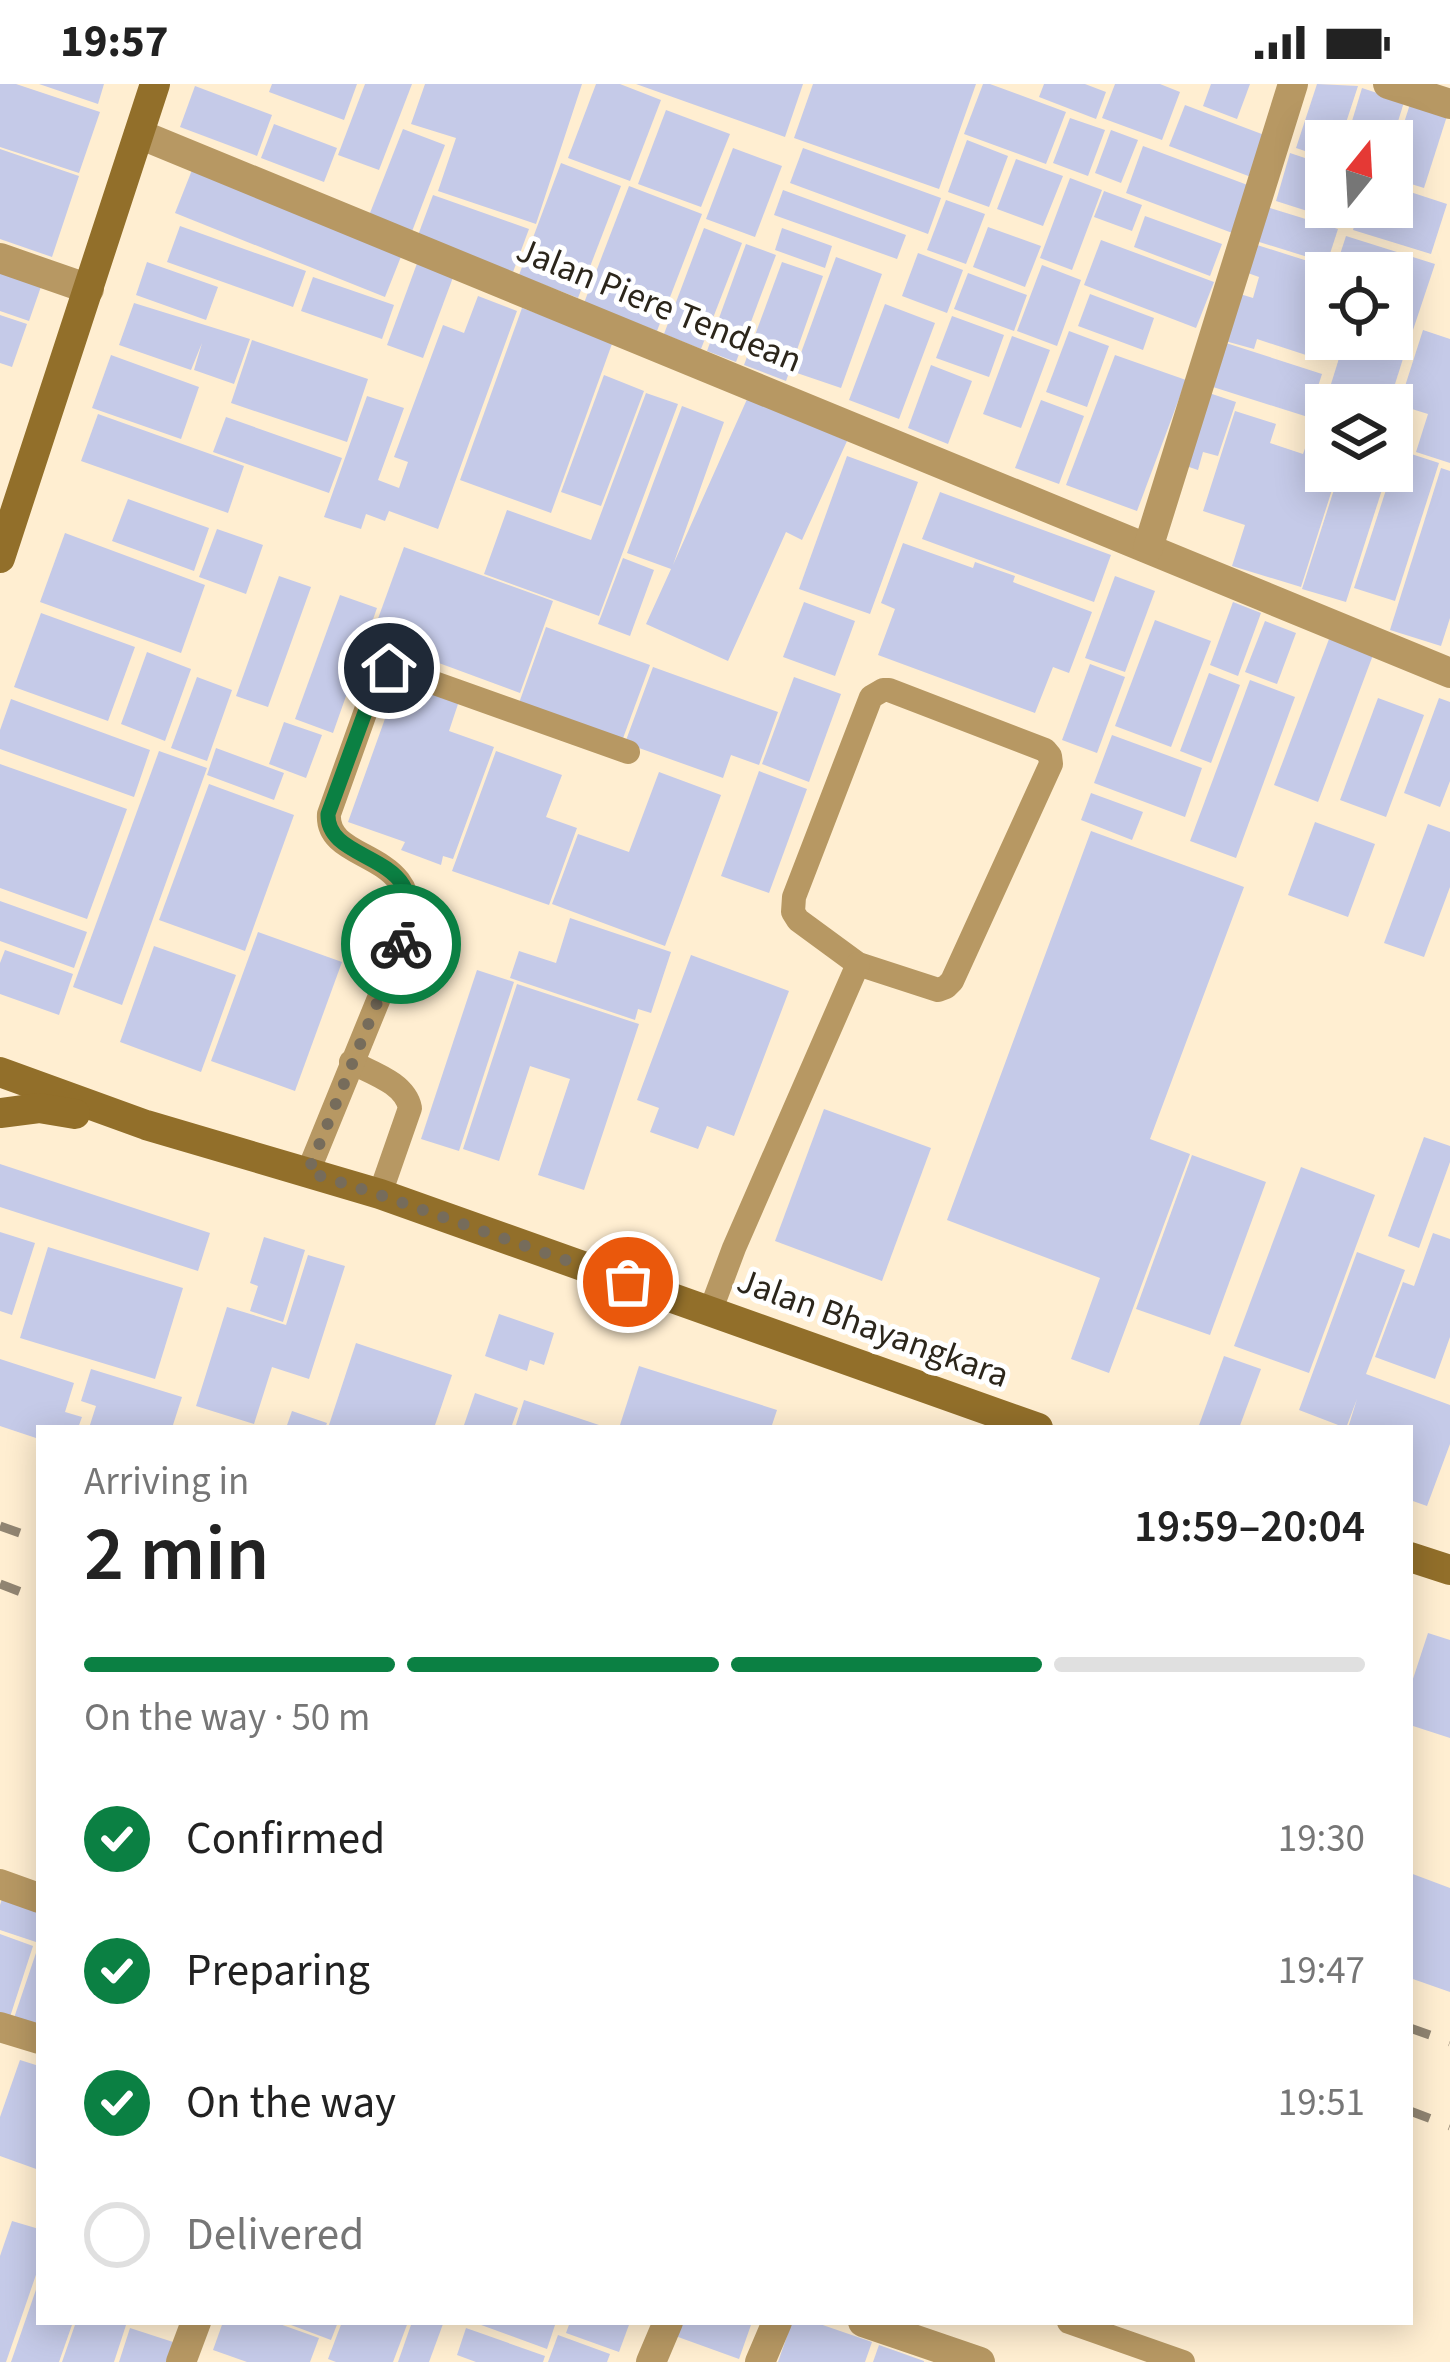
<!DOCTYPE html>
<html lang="en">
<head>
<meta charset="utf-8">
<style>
	:root { --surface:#fff; --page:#f2f2f2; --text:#222; --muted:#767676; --line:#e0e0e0; --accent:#0b8043 }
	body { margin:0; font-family:"Source Sans 3",sans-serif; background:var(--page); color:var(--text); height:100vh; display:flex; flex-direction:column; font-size:45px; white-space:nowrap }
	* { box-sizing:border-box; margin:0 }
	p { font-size:39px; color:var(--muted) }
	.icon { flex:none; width:66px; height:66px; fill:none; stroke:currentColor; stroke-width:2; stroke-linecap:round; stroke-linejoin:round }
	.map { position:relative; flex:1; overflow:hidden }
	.drawer { position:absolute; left:36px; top:1341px; width:1377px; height:900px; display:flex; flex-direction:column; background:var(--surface); border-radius:0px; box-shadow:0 6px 30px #0003 }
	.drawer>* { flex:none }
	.needle { width:78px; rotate:18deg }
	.fabs { position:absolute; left:1305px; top:36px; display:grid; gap:24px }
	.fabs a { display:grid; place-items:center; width:108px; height:108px; border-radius:0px; background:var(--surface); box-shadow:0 6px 30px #0003; font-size:60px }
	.pin { position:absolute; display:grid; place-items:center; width:102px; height:102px; color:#fff; margin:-51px; border:6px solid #fff; border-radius:50%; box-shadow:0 3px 12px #0007 }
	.courier { position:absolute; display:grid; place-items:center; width:120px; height:120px; margin:-60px; border:9px solid #0b8043; border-radius:50%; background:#fff; color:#222; box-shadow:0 3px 15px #0007 }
	.head em { font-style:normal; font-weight:600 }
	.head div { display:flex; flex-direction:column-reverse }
	.head { display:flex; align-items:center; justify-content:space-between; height:204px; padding:0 48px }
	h1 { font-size:78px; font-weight:600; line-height:90px }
	.bar { display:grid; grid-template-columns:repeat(4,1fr); gap:18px 12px; align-content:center; height:144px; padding:0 48px }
	.bar i { height:15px; border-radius:9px; background:var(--line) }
	.bar .current { background:var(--accent) }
	.bar p { grid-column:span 4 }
	ol { padding:0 48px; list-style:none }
	li { display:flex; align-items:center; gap:36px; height:132px }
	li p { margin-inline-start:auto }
	li .icon { padding:12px; border-radius:50%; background:var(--accent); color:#fff; stroke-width:4 }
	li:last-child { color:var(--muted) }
	li i { width:66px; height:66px; border:6px solid var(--line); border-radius:50% }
	.status { display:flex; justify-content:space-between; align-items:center; height:84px; padding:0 60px; background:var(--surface); direction:ltr }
	.status svg { height:33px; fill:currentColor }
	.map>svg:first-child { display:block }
</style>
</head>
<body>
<div class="status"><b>19:57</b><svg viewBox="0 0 49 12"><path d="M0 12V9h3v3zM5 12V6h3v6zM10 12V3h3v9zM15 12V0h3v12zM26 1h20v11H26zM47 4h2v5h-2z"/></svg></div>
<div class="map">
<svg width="1450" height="2278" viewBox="0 0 1450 2278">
	<rect width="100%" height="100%" fill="#ffeed1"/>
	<g fill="#c5cae8">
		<polygon points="0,0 16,0 100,28 79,89 0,63"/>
		<polygon points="39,0 104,0 98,20"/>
		<polygon points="272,0 357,0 344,36 269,8"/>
		<polygon points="365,0 412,0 379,86 338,71"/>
		<polygon points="425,0 582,0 536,140 438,107 456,54 411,40"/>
		<polygon points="596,0 620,0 661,16 630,97 568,74"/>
		<polygon points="636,0 803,0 785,53"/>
		<polygon points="813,0 976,0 939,105 794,54"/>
		<polygon points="983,0 990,0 1066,28 1046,80 964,50"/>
		<polygon points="1044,0 1085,0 1106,8 1096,35 1039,13"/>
		<polygon points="1115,0 1160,0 1180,8 1162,56 1102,34"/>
		<polygon points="1211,0 1250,0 1237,35 1203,22"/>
		<polygon points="1317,0 1358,2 1340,57 1326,57 1326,74 1296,64"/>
		<polygon points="195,2 272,31 257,72 180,43"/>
		<polygon points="1362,4 1404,18 1392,57 1346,57"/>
		<polygon points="1410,20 1447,32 1424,104 1392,94 1392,77"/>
		<polygon points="1185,21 1267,52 1251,93 1169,62"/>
		<polygon points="666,26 730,50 701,123 638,100"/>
		<polygon points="1070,34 1105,46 1088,92 1053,79"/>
		<polygon points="274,40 337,64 324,98 261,74"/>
		<polygon points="403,45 445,61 411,150 368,134"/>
		<polygon points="1111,46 1138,56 1121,99 1095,89"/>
		<polygon points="967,56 1008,72 989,123 948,108"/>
		<polygon points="1143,62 1253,103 1235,150 1126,109"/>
		<polygon points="733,64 782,82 755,153 706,135"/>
		<polygon points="803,64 941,114 928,150 790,99"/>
		<polygon points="0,65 79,92 52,173 0,155"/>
		<polygon points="1290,69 1326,81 1326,123 1353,123 1348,140 1276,117"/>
		<polygon points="1016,75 1063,92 1043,142 997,125"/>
		<polygon points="561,79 621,102 578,214 519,191"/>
		<polygon points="194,81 404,165 385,213 175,129"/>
		<polygon points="1070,94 1102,106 1072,186 1040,174"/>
		<polygon points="629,102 702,130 657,247 584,219"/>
		<polygon points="1392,102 1447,120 1431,170 1353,146 1360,123 1392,123"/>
		<polygon points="783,106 906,151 897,175 774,131"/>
		<polygon points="1104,107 1142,121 1132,147 1094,133"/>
		<polygon points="433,111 529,145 513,188 417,154"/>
		<polygon points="946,116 985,130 966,180 927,166"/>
		<polygon points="1267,123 1338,145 1327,179 1256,157"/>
		<polygon points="1145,132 1222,160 1210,192 1134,163"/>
		<polygon points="180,142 306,187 293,223 167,178"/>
		<polygon points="988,143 1041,162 1025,203 973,183"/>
		<polygon points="704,144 742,159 701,265 664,250"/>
		<polygon points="782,144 832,162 825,184 775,166"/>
		<polygon points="1346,152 1435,180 1409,258 1392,252 1392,189 1334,189"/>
		<polygon points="1101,156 1214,198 1196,244 1084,201"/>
		<polygon points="746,160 776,171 736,278 707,267"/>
		<polygon points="1254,160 1333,185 1332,189 1326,189 1326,207 1306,271 1257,255 1254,265 1225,257 1240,210 1253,214 1259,193 1245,188"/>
		<polygon points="918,169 963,186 947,229 902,212"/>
		<polygon points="836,173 882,190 841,304 794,288"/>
		<polygon points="419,174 455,188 423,274 387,261"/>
		<polygon points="147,178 218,203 206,236 136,211"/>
		<polygon points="782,178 823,192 786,297 744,281"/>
		<polygon points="0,179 44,194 29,237 0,227"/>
		<polygon points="1042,181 1081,196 1057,262 1017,247"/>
		<polygon points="968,189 1027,211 1014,247 954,225"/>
		<polygon points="313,193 394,221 382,255 301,227"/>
		<polygon points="1090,210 1154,234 1143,266 1078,242"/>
		<polygon points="478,212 517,227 438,445 389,427 385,437 366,430 361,445 324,433 367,312 404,324 378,396 399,404 408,378 394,373 443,241 464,249"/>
		<polygon points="134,219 250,255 234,300 194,286 202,259 191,286 119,261"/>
		<polygon points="885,220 935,239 899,335 849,316"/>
		<polygon points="522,224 613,257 551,429 460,396"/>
		<polygon points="0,231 27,240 12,283 0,279"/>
		<polygon points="952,232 1004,251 989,293 936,274"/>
		<polygon points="1423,246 1450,255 1450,379 1416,368 1428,330 1399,321"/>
		<polygon points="1069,247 1109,262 1087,323 1046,308"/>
		<polygon points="1012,252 1050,266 1021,344 983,330"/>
		<polygon points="1345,255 1385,255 1407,262 1389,319 1331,300"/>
		<polygon points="252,256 368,295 347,358 231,319"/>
		<polygon points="1226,259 1322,290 1308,333 1213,303"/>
		<polygon points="111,271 199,303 181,355 92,324"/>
		<polygon points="1115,271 1186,296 1137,427 1066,401"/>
		<polygon points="931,281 972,297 948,360 908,344"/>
		<polygon points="604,291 644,307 601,422 561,408"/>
		<polygon points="1326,305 1360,316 1359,321 1326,321 1326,387 1338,387 1301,503 1232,482 1245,441 1203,427 1235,327 1276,340 1270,359 1303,370"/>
		<polygon points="1203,307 1236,318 1218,372 1203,368 1198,386 1180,380"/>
		<polygon points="646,309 678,320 599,532 484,490 507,426 591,456"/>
		<polygon points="748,313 847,357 802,456 786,448 728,577 646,540 671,485 627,469 682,322 724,338 673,481"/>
		<polygon points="1041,316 1084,332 1059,400 1015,384"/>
		<polygon points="98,330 244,382 228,429 81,377"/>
		<polygon points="226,333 342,374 329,409 213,368"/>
		<polygon points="1399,366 1439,379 1395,517 1354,504"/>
		<polygon points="847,372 918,398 870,530 799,505"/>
		<polygon points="1441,384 1450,387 1450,534 1441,562 1390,546"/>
		<polygon points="1340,387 1388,387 1346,518 1302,505"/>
		<polygon points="940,408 1111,471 1094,518 922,455"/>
		<polygon points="128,415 209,444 194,487 112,457"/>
		<polygon points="217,445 263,461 246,510 199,493"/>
		<polygon points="65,449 205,501 181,569 40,518"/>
		<polygon points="903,459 973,484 975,478 1015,492 1013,498 1092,528 1069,589 1053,583 1035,629 878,571 895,525 881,519"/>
		<polygon points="404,463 553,517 520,609 371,554"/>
		<polygon points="623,474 654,486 630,552 598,540"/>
		<polygon points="279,492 311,503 268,623 236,612"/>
		<polygon points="1115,492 1155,507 1125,588 1085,574"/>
		<polygon points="340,511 377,524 333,649 295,635"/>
		<polygon points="804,518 855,537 835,592 783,573"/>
		<polygon points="1233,518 1261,529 1238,592 1210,581"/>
		<polygon points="41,529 135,563 108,637 14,603"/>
		<polygon points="1155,536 1211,557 1171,663 1115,642"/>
		<polygon points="1265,537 1296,549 1277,600 1245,588"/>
		<polygon points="546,543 650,581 622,657 519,619"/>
		<polygon points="1329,555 1373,571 1318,718 1274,701"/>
		<polygon points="147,568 191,585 165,657 121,640"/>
		<polygon points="1090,580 1125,593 1097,669 1062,656"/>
		<polygon points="653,583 778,628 759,681 731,671 723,694 625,659"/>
		<polygon points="1209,589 1240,601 1211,679 1180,667"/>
		<polygon points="401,590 461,611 449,647 494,663 453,775 443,772 441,781 401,766 405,758 348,738"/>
		<polygon points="197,593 232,606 207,677 171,664"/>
		<polygon points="794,593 841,610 809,698 762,680"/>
		<polygon points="1250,596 1295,613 1236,774 1190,757"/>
		<polygon points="1378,614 1424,631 1386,733 1340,716"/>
		<polygon points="1439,614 1450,618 1450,697 1440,723 1404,709"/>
		<polygon points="11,615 150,666 134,713 0,665 0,646"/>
		<polygon points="284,638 322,651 306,694 269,680"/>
		<polygon points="1112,651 1202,684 1185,733 1094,699"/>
		<polygon points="216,664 284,689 274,716 207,691"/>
		<polygon points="159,667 207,684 122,921 73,903"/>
		<polygon points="496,667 562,691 546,733 577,744 549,821 452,787"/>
		<polygon points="0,680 127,725 87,835 0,804"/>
		<polygon points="759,687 807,705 769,809 721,792"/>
		<polygon points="659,688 721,711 665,862 552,820 578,750 629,768"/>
		<polygon points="209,700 294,731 245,867 159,836"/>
		<polygon points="1091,709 1143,728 1132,756 1081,736"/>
		<polygon points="1315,738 1375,760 1348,833 1288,811"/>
		<polygon points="1428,740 1450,748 1450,803 1424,873 1384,859"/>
		<polygon points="1091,747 1244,803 1150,1055 1190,1070 1109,1289 1071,1275 1100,1194 947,1136"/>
		<polygon points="0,817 87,848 74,884 0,857"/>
		<polygon points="570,834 671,868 651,929 638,925 635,936 510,894 519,867 556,879"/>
		<polygon points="258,848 342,878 295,1007 211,977"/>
		<polygon points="154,862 236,891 201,988 120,958"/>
		<polygon points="5,866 73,890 59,931 0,910 0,879"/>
		<polygon points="691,871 789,907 734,1052 707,1042 698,1065 650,1048 659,1024 637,1016"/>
		<polygon points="477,886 514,898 459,1067 421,1055"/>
		<polygon points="517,900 639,940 584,1106 538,1091 570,995 530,982 499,1077 463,1065"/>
		<polygon points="824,1025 931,1064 882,1197 775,1157"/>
		<polygon points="1424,1053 1450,1062 1450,1078 1419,1164 1388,1152"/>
		<polygon points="1192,1071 1266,1098 1210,1251 1136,1225"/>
		<polygon points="0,1080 210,1149 198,1187 0,1123"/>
		<polygon points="1301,1083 1375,1111 1309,1289 1234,1262"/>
		<polygon points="0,1148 35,1159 12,1231 0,1227"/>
		<polygon points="1433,1149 1450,1155 1450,1253 1435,1295 1375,1273 1403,1198 1414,1202"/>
		<polygon points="264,1153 305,1166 283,1238 250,1227 258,1202 250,1199"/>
		<polygon points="48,1163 183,1204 155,1295 20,1254"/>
		<polygon points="1357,1168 1405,1186 1366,1290 1450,1321 1450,1360 1427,1422 1410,1416 1410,1344 1348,1344 1357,1315 1346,1344 1299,1326"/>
		<polygon points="308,1171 345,1182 309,1295 272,1283 254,1340 196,1322 227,1223 286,1241"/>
		<polygon points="499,1230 554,1249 544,1281 530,1276 527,1287 485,1272"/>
		<polygon points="356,1259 452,1291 434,1344 328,1344"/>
		<polygon points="1224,1272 1261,1285 1239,1344 1198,1344"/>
		<polygon points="0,1275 74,1299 65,1328 82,1333 78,1344 39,1344 39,1355 0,1342"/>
		<polygon points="639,1282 777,1326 771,1344 619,1344"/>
		<polygon points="91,1285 182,1313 172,1344 89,1344 96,1322 81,1317"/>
		<polygon points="475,1309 518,1324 511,1344 463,1344"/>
		<polygon points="524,1316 605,1343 605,1344 515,1344"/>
		<polygon points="292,1327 327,1339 325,1344 286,1344"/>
		<polygon points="1428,1549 1450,1556 1450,1654 1410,1641 1410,1604"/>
		<polygon points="1410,1789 1450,1804 1450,1908 1410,1894"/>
		<polygon points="5,1806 39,1817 39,1849 36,1858 0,1846 0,1821"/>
		<polygon points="0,1850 33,1862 9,1936 0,1933"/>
		<polygon points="38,1863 39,1863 39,1942 14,1934"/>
		<polygon points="20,1976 39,1982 39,2086 0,2072 0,2033"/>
		<polygon points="12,2137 39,2145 39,2182 6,2278 0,2278 0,2172"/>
		<polygon points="39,2197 39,2238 73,2238 59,2278 11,2278"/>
		<polygon points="76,2238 127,2238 114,2278 62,2278"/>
		<polygon points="223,2238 274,2238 319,2254 310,2278 247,2278 213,2266"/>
		<polygon points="283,2238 338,2238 331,2256"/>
		<polygon points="342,2238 408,2238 393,2278 336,2278 328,2275"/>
		<polygon points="412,2238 443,2240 429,2278 398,2278"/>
		<polygon points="473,2238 556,2238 547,2265"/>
		<polygon points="570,2238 630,2238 619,2268 566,2249"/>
		<polygon points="672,2238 752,2238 739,2275 667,2249"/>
		<polygon points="792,2238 814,2238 872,2258 865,2278 778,2278"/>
		<polygon points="130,2244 173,2258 166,2278 119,2278"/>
		<polygon points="466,2244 545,2272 543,2278 476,2278 457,2271"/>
		<polygon points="558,2251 610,2270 607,2278 548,2278"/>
		<polygon points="879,2261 924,2277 924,2278 873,2278"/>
	</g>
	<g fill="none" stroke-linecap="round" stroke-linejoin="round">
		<g stroke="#b79863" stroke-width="24">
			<polygon points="883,606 889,606 1045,666 1050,672 1051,680 952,897 946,903 938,906 858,880 798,836 793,828 794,813 871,613"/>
			<path d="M351,978C372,989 405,999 410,1024L380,1110"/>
			<path d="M308,1088L406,848C426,764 325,781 329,730L379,590L384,586L395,585L628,668"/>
			<polyline points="710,1228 734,1164 858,880"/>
			<polyline points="1069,2238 1183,2278"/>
		</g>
		<g stroke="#b79863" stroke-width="30">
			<polyline points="1388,0 1450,20"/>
			<polyline points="139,50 1450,589"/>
			<polyline points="0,174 89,205"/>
			<polyline points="1148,464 1293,0"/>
			<polyline points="0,1800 39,1814"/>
			<polyline points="0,1943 39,1955"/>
			<polyline points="863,2238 980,2278"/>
			<polyline points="181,2278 196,2238"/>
			<polyline points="651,2278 668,2238"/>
			<polyline points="760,2278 777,2238"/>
		</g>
		<g stroke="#926f2a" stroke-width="30">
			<polyline points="0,474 155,0"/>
			<polyline points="0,988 146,1041 380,1110 1038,1344"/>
			<polyline points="0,1029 39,1024 75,1030"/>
			<polyline points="1410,1473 1450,1486"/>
		</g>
		<g stroke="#918572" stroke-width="9" stroke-dasharray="21 21" stroke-linecap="butt">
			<polyline points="0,1442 39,1456"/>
			<polyline points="0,1500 39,1515"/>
			<polyline points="1410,1944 1450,1958"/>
			<polyline points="1410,2027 1450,2042"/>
		</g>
	</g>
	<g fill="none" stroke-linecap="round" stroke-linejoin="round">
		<polyline stroke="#766c5b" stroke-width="12" stroke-dasharray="0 21.6" points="401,860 308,1088 380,1111 628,1198"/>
		<path stroke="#0b8043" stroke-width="15" d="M389,584L379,590L328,730C326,784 441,765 401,860"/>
	</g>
	<g text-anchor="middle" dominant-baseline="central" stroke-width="10" stroke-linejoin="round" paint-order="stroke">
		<g font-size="36" fill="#2c261b" stroke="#fff">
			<text transform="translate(659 221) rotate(22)">Jalan Piere Tendean</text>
			<text transform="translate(873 1244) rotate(20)">Jalan Bhayangkara</text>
		</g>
	</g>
</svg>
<div class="fabs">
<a><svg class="needle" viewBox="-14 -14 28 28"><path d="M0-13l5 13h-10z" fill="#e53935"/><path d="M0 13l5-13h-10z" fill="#767676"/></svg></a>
<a><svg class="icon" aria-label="locate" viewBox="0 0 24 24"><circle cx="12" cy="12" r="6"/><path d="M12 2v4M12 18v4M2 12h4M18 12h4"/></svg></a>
<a><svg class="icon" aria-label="layers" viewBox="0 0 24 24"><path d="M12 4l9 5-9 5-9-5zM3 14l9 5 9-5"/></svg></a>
</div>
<div class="pin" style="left:628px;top:1198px;background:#ea580c"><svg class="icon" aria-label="bag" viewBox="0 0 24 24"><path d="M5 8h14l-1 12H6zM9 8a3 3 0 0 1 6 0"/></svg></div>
<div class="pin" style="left:389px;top:584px;background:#1f2937"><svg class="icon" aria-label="home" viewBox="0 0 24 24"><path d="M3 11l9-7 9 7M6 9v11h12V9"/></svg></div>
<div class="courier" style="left:401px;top:860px"><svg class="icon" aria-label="bike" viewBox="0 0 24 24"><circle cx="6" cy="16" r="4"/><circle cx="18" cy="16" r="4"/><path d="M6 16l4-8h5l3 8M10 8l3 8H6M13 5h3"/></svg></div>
<section class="drawer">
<div class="head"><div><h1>2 min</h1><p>Arriving in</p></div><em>19:59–20:04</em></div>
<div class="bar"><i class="current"></i><i class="current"></i><i class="current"></i><i></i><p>On the way · 50 m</p></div>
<ol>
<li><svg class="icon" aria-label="check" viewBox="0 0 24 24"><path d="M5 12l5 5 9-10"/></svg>Confirmed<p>19:30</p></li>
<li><svg class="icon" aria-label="check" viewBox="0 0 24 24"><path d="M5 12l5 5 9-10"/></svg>Preparing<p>19:47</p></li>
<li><svg class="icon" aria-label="check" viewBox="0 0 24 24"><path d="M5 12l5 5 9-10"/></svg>On the way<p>19:51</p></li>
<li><i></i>Delivered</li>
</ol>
</section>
</div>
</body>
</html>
